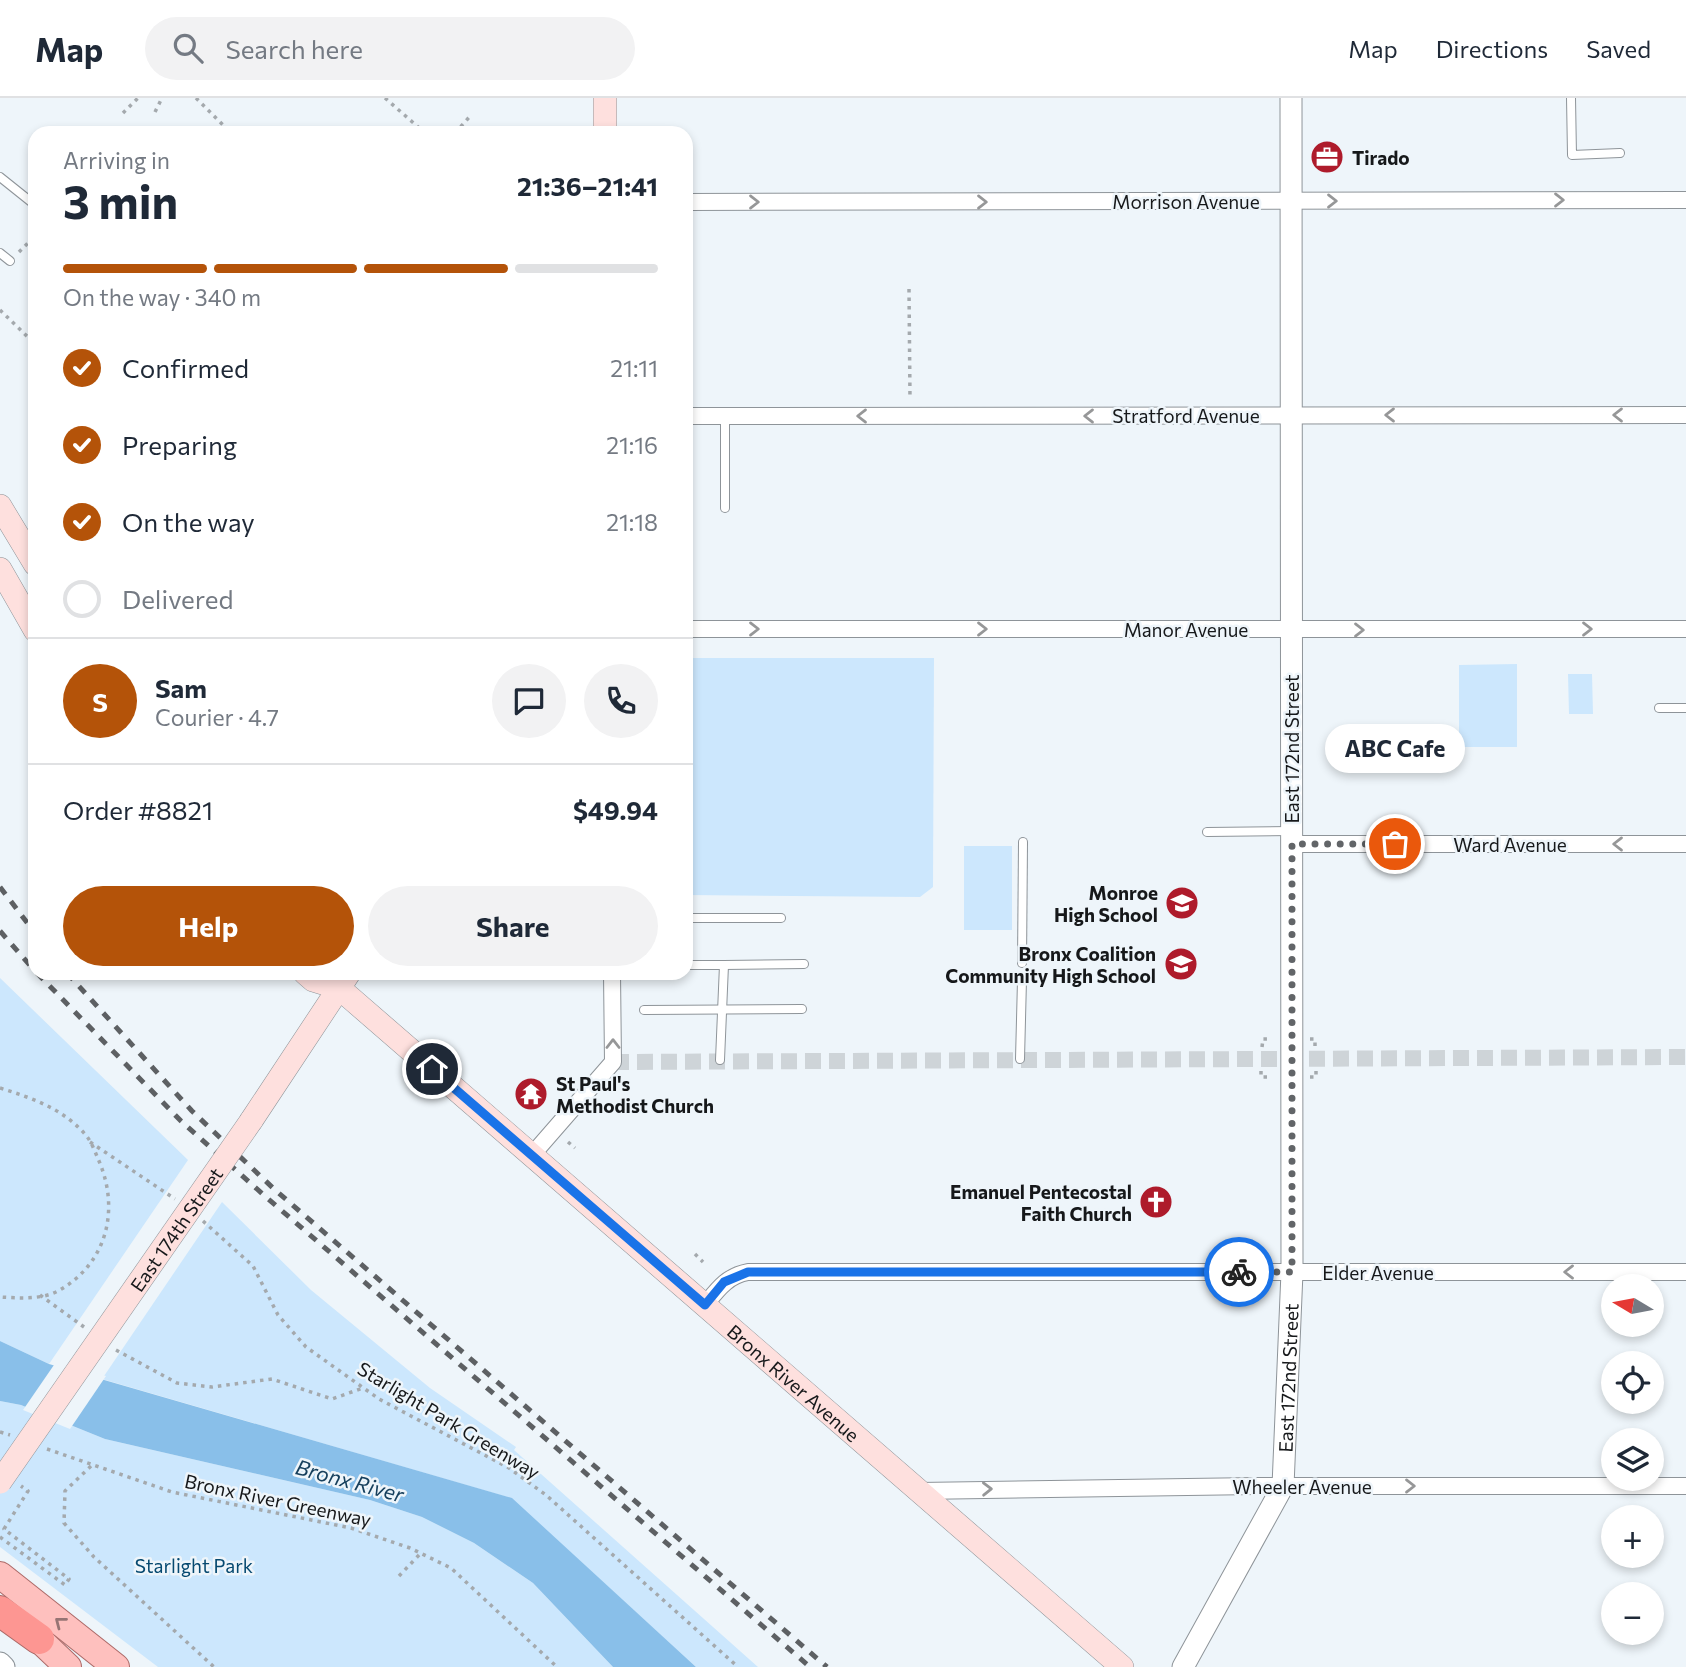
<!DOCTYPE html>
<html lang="en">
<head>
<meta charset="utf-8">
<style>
	:root { --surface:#fff; --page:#f2f2f3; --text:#1f2937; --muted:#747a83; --line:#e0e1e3; --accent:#b45309 }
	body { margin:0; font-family:Commissioner,sans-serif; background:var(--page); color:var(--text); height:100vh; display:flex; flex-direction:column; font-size:26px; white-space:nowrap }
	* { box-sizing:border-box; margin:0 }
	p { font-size:23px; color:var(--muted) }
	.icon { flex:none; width:38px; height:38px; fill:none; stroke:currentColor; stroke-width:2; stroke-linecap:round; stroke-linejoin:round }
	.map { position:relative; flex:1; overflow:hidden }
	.panel { position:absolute; left:28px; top:28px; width:665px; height:854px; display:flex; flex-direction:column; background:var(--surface); border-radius:21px; box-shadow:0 4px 10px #0003 }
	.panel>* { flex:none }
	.needle { width:46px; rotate:280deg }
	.fabs { position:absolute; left:1601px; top:1176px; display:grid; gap:14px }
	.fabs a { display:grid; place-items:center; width:63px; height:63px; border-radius:50%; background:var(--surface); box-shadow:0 4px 10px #0003; font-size:35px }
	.pin { position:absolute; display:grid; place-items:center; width:60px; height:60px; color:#fff; margin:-30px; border:4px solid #fff; border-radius:50%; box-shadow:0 2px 7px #0007 }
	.courier { position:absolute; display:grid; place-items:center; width:70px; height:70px; margin:-35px; border:5px solid #1a73e8; border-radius:50%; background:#fff; color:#222; box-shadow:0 2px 9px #0007 }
	.bubble { position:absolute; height:49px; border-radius:24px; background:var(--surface); box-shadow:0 4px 10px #0003; font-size:23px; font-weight:700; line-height:49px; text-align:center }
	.overview em { font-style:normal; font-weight:700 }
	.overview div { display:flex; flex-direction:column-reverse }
	.overview { display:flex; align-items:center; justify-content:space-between; height:119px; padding:0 35px }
	h1 { font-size:46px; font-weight:700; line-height:52px }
	.bar { display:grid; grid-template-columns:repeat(4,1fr); gap:10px 7px; align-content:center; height:84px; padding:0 35px }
	.bar i { height:9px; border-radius:5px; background:var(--line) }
	.bar .on { background:var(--accent) }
	.bar p { grid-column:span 4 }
	.line { display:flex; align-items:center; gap:18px; padding:0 35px; border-top:2px solid var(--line) }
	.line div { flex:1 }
	.round { display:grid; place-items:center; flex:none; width:74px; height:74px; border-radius:37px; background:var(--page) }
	ol { padding:0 35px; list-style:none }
	li { display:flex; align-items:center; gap:21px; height:77px }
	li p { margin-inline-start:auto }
	li .icon { padding:7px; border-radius:50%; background:var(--accent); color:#fff; stroke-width:4 }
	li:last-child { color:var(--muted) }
	li i { width:38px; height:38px; border:4px solid var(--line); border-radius:50% }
	.primary-button { display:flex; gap:14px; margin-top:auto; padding:14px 35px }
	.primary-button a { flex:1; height:80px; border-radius:42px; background:var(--accent); color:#fff; font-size:28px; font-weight:700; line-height:80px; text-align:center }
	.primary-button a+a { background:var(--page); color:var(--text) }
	header { display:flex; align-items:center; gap:42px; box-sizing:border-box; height:98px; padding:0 35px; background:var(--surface); border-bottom:2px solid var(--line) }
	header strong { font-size:33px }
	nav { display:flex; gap:38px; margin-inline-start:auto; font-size:24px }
	.search { width:490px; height:63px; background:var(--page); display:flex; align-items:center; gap:18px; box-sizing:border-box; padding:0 24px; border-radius:38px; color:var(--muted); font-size:26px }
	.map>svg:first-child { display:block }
</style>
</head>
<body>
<header>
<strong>Map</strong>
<div class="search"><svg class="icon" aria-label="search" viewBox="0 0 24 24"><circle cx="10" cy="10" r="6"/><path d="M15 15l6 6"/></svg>Search here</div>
<nav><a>Map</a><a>Directions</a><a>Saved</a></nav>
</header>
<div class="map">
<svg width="1686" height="1569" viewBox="0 0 1686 1569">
	<rect width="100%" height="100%" fill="#eef5fa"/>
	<g fill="#cce7fd">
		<polygon points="686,560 934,560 933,789 920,799 686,797"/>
		<polygon points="1517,566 1517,649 1459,649 1459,567"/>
		<polygon points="1568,576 1592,576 1593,616 1569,616"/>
		<rect x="964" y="748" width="48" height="84"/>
		<polygon points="0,880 188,1062 49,1266 0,1243"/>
		<polygon points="222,1104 311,1192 430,1290 516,1349 514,1352 758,1569 696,1569 511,1400 102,1281"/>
		<polygon points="0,1303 21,1307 105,1341 370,1402 422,1419 474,1445 533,1485 613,1569 158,1569 0,1449"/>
	</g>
	<polygon fill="#89bfe9" points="0,1243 49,1266 512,1400 696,1569 613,1569 533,1485 474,1445 422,1419 370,1402 105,1341 21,1307 0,1303"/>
	<polygon fill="#eef5fa" points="56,1264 106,1278 70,1331 23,1312"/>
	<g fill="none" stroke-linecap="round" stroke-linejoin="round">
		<polyline stroke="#ced4d8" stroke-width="16" stroke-dasharray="16 8" stroke-linecap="butt" points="613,964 1686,959"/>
		<defs>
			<g id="service">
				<polyline points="1571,0 1572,57 1620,55"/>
				<polyline points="0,79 35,107"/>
				<polyline points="0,155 10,163"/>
				<polyline points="725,410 725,318"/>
				<polyline points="1659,610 1686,610"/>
				<polyline points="1207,734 1291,733"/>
				<polyline points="686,820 781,820"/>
				<polyline points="1022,865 1023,744"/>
				<polyline points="686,867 724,867 720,962"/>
				<polyline points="724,867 804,866"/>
				<polyline points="644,912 802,911"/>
				<polyline points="1020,961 1022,882"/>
			</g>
			<g id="minor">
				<polyline points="686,104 1686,102"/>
				<polyline points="686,318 1686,317"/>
				<polyline points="686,531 1686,531"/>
				<polyline points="1292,746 1686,746"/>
				<polyline points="532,1057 613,964 612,875"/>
				<path d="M705,1207C718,1191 727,1178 748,1174H1686"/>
				<polyline points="919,1393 1256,1388 1686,1388"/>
			</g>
			<g id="tertiary">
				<polyline points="0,1565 4,1569"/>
				<path id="s1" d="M1183,1569L1283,1388L1292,1174L1291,0"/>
			</g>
			<g id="secondary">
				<polyline points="605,35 605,0"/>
				<polyline points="0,408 35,466"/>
				<polyline points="0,471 35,532"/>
				<path id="s2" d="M305,875L313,882L339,890L1122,1569"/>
				<polyline points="251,1023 349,875"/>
			</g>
			<g id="primary">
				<polyline points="0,1477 116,1569"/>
				<polyline points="24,1527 68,1569"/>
			</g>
			<polyline id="motorway" points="0,1513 39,1541"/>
		</defs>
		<use href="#service" stroke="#8e9499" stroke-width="10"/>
		<use href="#minor" stroke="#8e9499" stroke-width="18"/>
		<use href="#tertiary" stroke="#8e9499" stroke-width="23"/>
		<use href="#secondary" stroke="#8e9499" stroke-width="24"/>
		<use href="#primary" stroke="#ac6a68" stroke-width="28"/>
		<use href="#motorway" stroke="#ac6a68" stroke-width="32"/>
		<g stroke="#a4a9ad" stroke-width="3.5" stroke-dasharray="3.5 5" stroke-linecap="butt">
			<polyline points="196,0 231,35"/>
			<polyline points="385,0 425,35"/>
			<polyline points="155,14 162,0"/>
			<polyline points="123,15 138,0"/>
			<polyline points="455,35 472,16"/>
			<polyline points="19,154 35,138"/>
			<polyline points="909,191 910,301"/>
			<polyline points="0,212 35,246"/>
			<polyline points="1310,941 1315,941 1315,948"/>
			<polyline points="1262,949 1263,941 1271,941"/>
			<polyline points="1261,973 1261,979 1269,979"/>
			<polyline points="1310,979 1316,979 1316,973"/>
			<path d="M0,990C32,1000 61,1010 84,1035C91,1042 95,1054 99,1063C120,1112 107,1166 58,1193C41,1202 18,1200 0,1199"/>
			<polyline points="90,1044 175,1101"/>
			<polyline points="568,1044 575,1050"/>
			<polyline points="203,1123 253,1168 278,1217 306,1249 379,1301 509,1370 546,1397 738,1569"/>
			<polyline points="695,1156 703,1164"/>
			<polyline points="40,1197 84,1229"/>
			<polyline points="116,1252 177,1285 212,1289 272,1281 332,1301 363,1290"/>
			<polyline points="0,1334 10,1337"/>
			<polyline points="47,1351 172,1394 351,1430 410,1450 451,1470 557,1569"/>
			<polyline points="91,1368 65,1393 64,1425 94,1459 214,1569"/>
			<polyline points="0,1439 65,1487 69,1481 4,1431 28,1393 21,1388"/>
			<polyline points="399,1478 421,1455"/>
		</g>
		<use href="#service" stroke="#fff" stroke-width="8"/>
		<use href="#minor" stroke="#fff" stroke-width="16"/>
		<use href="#tertiary" stroke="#fff" stroke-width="21"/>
		<use href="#secondary" stroke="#fee0de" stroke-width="23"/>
		<use href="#primary" stroke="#fec0be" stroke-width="26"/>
		<use href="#motorway" stroke="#fd9692" stroke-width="30"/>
		<g stroke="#5d6063" stroke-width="5" stroke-dasharray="9 9" stroke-linecap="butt">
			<polyline points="0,789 35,835"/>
			<polyline points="0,833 35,873"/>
			<polyline points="37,875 181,1023 266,1099 810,1569"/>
			<polyline points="67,875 192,1013 274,1091 827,1569"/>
		</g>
		<defs>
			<g id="secondary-bridge">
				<path id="s3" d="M0,1384L251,1023"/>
			</g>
		</defs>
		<use href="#secondary-bridge" stroke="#8e9499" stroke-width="24" stroke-linecap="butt"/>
		<use href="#secondary-bridge" stroke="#fee0de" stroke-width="23"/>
	</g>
	<defs><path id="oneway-chevron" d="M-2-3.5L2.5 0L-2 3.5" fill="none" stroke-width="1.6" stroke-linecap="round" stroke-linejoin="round" transform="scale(1.75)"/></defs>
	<g stroke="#969798">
		<use href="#oneway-chevron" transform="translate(1559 102)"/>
		<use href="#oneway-chevron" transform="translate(1332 103)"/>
		<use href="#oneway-chevron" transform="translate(754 104)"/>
		<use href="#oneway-chevron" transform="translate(982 104)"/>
		<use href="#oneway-chevron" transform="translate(1390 317) rotate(180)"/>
		<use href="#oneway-chevron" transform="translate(1618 317) rotate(180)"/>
		<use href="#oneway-chevron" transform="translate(862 318) rotate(180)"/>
		<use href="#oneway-chevron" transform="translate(1089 318) rotate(180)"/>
		<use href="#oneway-chevron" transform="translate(754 531)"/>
		<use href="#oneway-chevron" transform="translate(982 531)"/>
		<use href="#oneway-chevron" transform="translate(1587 531)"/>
		<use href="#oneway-chevron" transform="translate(1359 532)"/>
		<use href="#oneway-chevron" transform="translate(1618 746) rotate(180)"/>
		<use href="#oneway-chevron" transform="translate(613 946) rotate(-90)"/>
		<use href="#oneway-chevron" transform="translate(1569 1174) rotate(180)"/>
		<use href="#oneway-chevron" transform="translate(1410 1388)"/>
		<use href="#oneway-chevron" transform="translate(987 1391) rotate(-1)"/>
	</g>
	<use stroke="#967474" href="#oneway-chevron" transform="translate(60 1524) rotate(-142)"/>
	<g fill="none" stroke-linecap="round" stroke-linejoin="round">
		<polyline stroke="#626568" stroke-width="7" stroke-dasharray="0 12.6" points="1239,1174 1292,1174 1292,746 1395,746"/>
		<polyline stroke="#1a73e8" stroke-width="9" points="432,971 705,1207 724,1184 748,1174 1239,1174"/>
	</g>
	<defs>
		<symbol id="office-disc" viewBox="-11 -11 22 22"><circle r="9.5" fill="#ae1b2b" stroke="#eef5fa"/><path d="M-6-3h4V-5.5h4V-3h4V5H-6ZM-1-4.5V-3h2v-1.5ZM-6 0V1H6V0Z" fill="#fff"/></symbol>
		<symbol id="school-disc" viewBox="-11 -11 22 22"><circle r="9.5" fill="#ae1b2b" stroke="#eef5fa"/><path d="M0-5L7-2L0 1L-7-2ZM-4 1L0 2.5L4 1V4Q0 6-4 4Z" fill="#fff"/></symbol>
		<symbol id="temple-disc" viewBox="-11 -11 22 22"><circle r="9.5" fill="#ae1b2b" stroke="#eef5fa"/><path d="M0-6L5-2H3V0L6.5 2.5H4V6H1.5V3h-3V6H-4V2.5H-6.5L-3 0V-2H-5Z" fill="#fff"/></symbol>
		<symbol id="church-disc" viewBox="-11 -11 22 22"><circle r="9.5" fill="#ae1b2b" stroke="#eef5fa"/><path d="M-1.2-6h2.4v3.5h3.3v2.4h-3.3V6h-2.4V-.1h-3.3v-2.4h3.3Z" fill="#fff"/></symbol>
	</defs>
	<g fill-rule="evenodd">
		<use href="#office-disc" x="1308" y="40" width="38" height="38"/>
		<use href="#school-disc" x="1163" y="786" width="38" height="38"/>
		<use href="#school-disc" x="1162" y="847" width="38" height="38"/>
		<use href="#temple-disc" x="512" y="977" width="38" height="38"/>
		<use href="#church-disc" x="1137" y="1085" width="38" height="38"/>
	</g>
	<g text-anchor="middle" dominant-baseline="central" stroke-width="5" stroke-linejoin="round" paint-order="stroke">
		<g font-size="19" font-weight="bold" fill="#16181a" stroke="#eef5fa" text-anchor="end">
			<text x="1352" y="59" text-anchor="start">Tirado</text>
			<text x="1158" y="794">Monroe<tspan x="1158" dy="22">High School</tspan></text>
			<text x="1156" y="855">Bronx Coalition<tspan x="1156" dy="22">Community High School</tspan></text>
			<text x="556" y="985" text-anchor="start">St Paul's<tspan x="556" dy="22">Methodist Church</tspan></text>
			<text x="1132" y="1093">Emanuel Pentecostal<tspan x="1132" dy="22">Faith Church</tspan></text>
		</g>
		<g font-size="19" fill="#16181a" stroke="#eef5fa">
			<text x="1186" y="103">Morrison Avenue</text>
			<text x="1186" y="317">Stratford Avenue</text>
			<text x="1186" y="531">Manor Avenue</text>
			<text transform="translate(1291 651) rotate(-90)">East 172nd Street</text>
			<text x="1510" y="746">Ward Avenue</text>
			<text stroke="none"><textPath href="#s3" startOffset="308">East 174th Street</textPath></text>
			<text x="1378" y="1174">Elder Avenue</text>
			<text stroke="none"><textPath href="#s1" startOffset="315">East 172nd Street</textPath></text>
			<text stroke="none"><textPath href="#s2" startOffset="640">Bronx River Avenue</textPath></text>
			<text transform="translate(449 1322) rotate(31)">Starlight Park Greenway</text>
			<text x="1302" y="1388">Wheeler Avenue</text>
			<text transform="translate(278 1402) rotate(12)">Bronx River Greenway</text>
		</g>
		<g font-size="19" fill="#064970" stroke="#eef5fa">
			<text x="194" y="1467">Starlight Park</text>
		</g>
		<g font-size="21" font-style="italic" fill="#17405d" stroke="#eef5fa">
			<text transform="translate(350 1382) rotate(15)">Bronx River</text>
		</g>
	</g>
</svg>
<div class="fabs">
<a><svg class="needle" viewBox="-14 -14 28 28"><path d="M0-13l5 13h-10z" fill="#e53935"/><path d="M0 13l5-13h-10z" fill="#747a83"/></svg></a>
<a><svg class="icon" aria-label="locate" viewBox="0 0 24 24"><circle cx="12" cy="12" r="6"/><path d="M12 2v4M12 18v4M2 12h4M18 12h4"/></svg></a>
<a><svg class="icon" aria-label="layers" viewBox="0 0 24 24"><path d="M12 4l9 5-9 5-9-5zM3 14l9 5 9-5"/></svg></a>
<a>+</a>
<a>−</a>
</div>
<div class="pin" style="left:1395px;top:746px;background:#ea580c"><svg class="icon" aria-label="bag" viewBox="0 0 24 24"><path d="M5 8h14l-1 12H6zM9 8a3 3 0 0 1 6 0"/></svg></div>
<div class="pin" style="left:432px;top:971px;background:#1f2937"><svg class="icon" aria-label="home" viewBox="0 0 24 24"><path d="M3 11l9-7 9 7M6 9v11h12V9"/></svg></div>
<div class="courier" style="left:1239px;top:1174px"><svg class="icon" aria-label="bike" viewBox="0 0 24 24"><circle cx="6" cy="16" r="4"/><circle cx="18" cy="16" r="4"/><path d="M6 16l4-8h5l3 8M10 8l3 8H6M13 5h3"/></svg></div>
<div class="bubble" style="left:1325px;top:626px;width:140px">ABC Cafe</div>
<section class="panel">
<div class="overview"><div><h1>3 min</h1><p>Arriving in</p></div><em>21:36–21:41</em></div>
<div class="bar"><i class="on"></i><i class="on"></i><i class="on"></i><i></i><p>On the way · 340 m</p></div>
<ol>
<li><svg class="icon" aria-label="check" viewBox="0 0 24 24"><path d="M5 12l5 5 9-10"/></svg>Confirmed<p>21:11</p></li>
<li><svg class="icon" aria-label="check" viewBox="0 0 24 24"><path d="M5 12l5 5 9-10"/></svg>Preparing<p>21:16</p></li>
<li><svg class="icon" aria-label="check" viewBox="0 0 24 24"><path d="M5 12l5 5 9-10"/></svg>On the way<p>21:18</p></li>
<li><i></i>Delivered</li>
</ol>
<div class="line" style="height:126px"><b class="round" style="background:var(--accent);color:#fff">S</b><div><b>Sam</b><p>Courier · 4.7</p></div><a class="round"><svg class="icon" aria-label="chat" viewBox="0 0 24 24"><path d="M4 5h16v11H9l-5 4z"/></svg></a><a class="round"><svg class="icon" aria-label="phone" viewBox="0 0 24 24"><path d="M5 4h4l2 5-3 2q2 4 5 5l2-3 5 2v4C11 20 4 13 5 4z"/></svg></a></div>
<div class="line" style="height:91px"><div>Order #8821</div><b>$49.94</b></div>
<div class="primary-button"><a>Help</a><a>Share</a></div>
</section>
</div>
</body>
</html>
